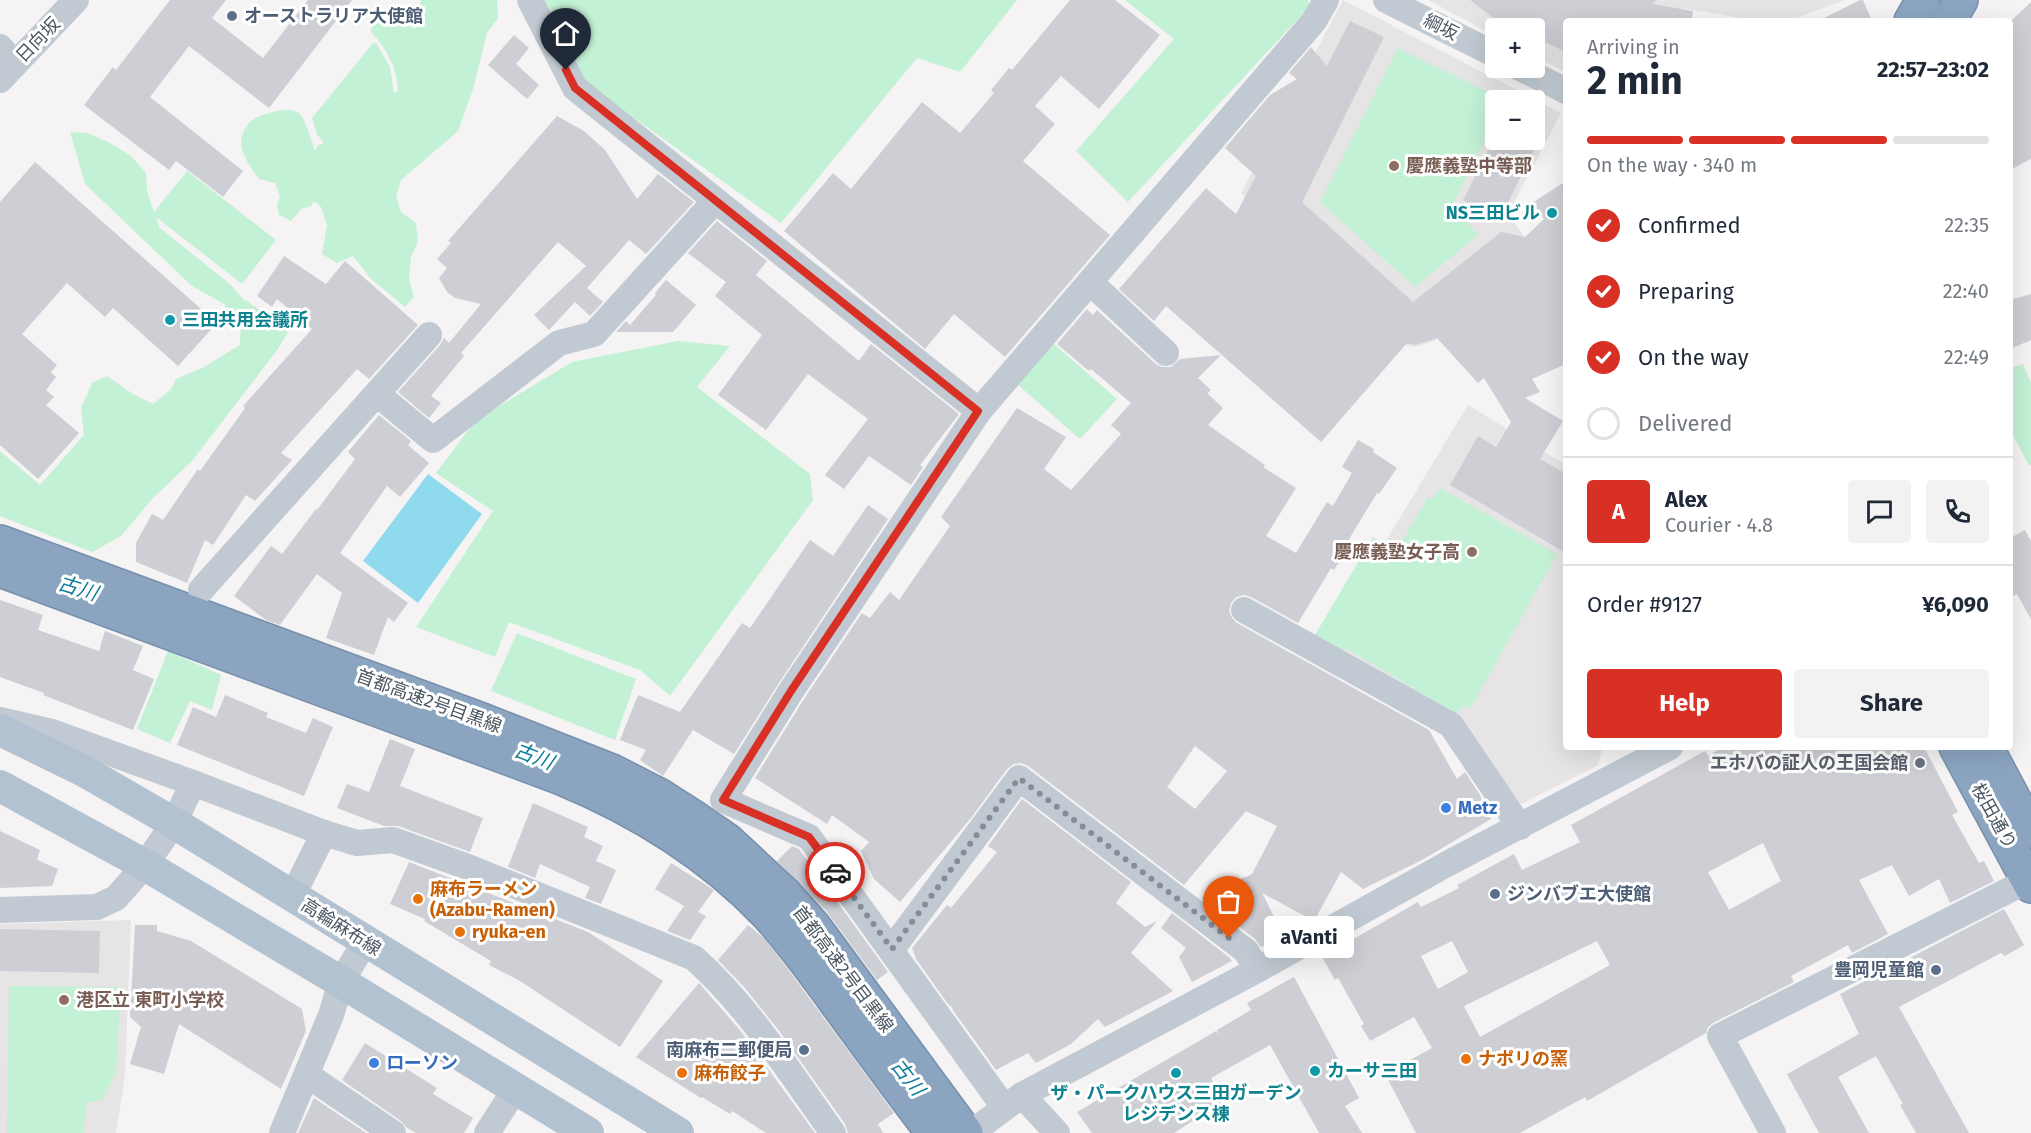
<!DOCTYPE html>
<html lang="en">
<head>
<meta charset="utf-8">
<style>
	:root { --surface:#fff; --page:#f2f2f3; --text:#1f2937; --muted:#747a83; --line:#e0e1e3; --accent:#d93025 }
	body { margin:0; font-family:"Fira Sans","Noto Sans JP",sans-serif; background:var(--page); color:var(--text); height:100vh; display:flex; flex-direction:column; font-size:22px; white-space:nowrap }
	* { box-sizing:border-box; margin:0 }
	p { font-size:20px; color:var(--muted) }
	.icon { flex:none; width:33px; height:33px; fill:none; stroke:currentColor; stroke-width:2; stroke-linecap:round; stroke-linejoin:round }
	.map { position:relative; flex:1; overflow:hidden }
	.details { position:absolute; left:1563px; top:18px; width:450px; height:732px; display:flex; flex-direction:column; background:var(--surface); border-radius:6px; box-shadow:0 6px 24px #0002 }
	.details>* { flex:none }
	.buttons { position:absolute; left:1485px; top:18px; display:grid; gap:12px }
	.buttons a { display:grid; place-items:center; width:60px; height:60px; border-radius:6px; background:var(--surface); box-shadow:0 6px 24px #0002; font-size:30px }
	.pin { position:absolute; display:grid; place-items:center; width:51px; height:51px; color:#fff; margin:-62px -26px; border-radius:50% 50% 50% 0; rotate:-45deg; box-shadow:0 0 6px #0007 }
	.pin .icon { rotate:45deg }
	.courier { position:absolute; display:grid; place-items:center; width:60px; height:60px; margin:-30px; border:4px solid #d93025; border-radius:50%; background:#fff; color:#222; box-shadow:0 2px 8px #0007 }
	.bubble { position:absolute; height:42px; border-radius:6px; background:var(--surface); box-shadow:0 6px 24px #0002; font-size:20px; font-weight:700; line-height:42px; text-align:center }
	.headline em { font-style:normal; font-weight:700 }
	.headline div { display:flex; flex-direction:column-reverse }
	.headline { display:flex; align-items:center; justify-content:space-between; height:102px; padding:0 24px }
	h1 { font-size:39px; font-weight:700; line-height:45px }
	.bar { display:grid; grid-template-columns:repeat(4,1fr); gap:9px 6px; align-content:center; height:72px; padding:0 24px }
	.bar i { height:8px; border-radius:4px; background:var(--line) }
	.bar .on { background:var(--accent) }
	.bar p { grid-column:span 4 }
	.line { display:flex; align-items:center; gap:15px; padding:0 24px; border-top:2px solid var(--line) }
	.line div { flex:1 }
	.round { display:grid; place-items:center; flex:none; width:63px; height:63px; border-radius:6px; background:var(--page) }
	ol { padding:0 24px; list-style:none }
	li { display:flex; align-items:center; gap:18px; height:66px }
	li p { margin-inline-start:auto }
	li .icon { padding:6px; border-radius:50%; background:var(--accent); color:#fff; stroke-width:4 }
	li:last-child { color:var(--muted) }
	li i { width:33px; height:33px; border:3px solid var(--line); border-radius:50% }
	.cta { display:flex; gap:12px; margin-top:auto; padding:12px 24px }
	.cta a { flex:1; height:69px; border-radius:6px; background:var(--accent); color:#fff; font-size:24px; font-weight:700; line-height:69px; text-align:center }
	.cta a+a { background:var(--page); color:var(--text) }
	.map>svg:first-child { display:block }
</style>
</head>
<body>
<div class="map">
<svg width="2031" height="1133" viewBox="0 0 2031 1133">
	<rect width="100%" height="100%" fill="#f5f3f3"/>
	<g fill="#e6e4e5" fill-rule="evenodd">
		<path d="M1343,0L1561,113L1508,214L1540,259L1434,341L1415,347L1393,342L1241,193ZM1496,100H1534V140H1496Z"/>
		<polygon points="1428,0 1845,0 1788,21 1759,21 1682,8 1685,21 1566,21 1566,73 1535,56 1534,28 1496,28 1495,36"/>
		<polygon points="1468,405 1566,465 1566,747 1603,747 1597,766 1517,806 1460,716 1326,640"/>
		<polygon points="131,920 125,1075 116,1133 0,1133 0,924"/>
	</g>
	<g fill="#c3f1d5">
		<path d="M421,0H497L498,18L487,33L473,89L458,131L401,180L396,197L401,212L416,223L418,241L411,257L409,279L414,297L405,307L371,279L353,256L337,263L322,254L327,225L321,207L314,201L311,206L301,209L291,221L279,215L277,205L280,197L275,183L259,179C251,168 241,155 241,141C241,137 245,128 248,124C255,115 289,105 299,113C306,119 312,143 315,151L318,145L324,143L317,134L312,118L373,43H376L390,67L394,93L398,91C397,67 387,49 371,32L372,21L394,7L402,19L415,29Z"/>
		<polygon points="545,0 1017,0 960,72 917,58 781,223 588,85"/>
		<polygon points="1125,0 1308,0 1309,7 1128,202 1076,151 1174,39"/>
		<polygon points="1398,48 1504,100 1496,100 1495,120 1452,206 1478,235 1415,287 1320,202"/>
		<polygon points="70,132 87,133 110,143 131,156 146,173 147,191 154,212 187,171 276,240 242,284 156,217 159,227 232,286 244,300 246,300 288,332 278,349 192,461 153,498 121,536 92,552 0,516 0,451 40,485 84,435 81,408 92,383 107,376 133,394 153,404 171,389 176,379 204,367 240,345 241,321 224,306 226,305 192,286 85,184"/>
		<polygon points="678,341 730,346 697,387 810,474 813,500 670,696 640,670 509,622 495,657 416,627 493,511 436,473 476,420 572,362"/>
		<polygon points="1054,344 1117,399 1080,439 1017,384"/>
		<polygon points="2023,364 2031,383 2031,465 2029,466 2010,429 2010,368"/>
		<polygon points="1440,488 1557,554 1470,709 1463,705 1457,714 1346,648 1340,657 1312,640 1373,537 1397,550 1428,497 1433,499"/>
		<polygon points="517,633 636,679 615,740 491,691"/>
		<polygon points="168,651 221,675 212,710 190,701 170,743 137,729"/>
		<polygon points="9,986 121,987 116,1073 103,1100 87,1102 83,1133 7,1133"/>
	</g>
	<polygon fill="#90daee" points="428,474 482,514 418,603 363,561"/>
	<g fill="#cdcfd5" fill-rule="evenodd">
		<polygon points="170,0 226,0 212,18 263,58 308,0 352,0 269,108 189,46 150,97 243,171 223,197 176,161 169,170 84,105 113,67 116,70"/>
		<polygon points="1070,0 1115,0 1160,35 1099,109 1061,76 1035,106 1055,124 1023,161 1110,235 1005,357 954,314 925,349 784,231 833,173 851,189 922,102 960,133 994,93 991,90 1009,68 1012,70"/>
		<polygon points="1470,0 1656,0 1652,4 1693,11 1692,21 1566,21 1566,52 1534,37 1534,28 1506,28"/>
		<polygon points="1860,0 1863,0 1872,21 1818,21"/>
		<polygon points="2031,2 2031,159 2010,170 2010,22"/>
		<polygon points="1350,21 1384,37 1302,202 1413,302 1501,232 1525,237 1544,219 1532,203 1566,181 1566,364 1532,379 1540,392 1525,398 1563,421 1540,459 1566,474 1566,553 1450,485 1478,436 1496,447 1511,422 1484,378 1478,383 1437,338 1415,345 1407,343 1321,442 1166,306 1154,321 1119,289 1206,188 1236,214 1256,176 1225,148 1270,95 1297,79 1289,73 1311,47 1327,66"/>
		<polygon points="514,35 529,48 516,64 539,85 527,99 488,65"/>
		<polygon points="557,116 584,131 605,150 637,199 658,174 694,202 646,254 629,240 587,288 603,302 590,316 575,302 549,330 534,315 586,266 558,242 461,353 464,356 431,396 441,403 429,418 398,392 440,345 444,338 449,343 481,304 455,298 447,292 439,278 447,268 437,259 451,243 448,241"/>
		<polygon points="1493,140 1539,140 1500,219 1463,200"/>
		<polygon points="35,162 217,323 178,366 113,308 105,317 67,283 22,334 57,365 51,372 56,377 46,390 54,397 46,405 79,433 38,479 0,445 0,202"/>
		<polygon points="717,221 767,261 756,275 859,361 871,344 959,414 920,465 923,467 911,485 869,456 844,489 825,475 868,419 808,374 766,430 718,395 762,335 715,296 726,282 688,253"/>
		<polygon points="284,256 326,284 345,261 418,325 369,379 357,369 281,453 292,460 255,501 246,495 213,545 205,540 187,583 136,562 136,543 152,514 163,520 198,469 200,471 245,408 243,406 312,329 277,299 272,307 257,296"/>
		<polygon points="666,280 696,305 673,332 616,332 626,321 630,325 656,295 655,293"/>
		<polygon points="2031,294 2031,340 2010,349 2010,300"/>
		<path d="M1087,309L1093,315L1097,310L1156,364L1162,367H1171L1180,359L1221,355L1198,378L1211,390L1207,393L1223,408L1208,425L1265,465L1263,467L1296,488L1266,536L1296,553L1327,502L1333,506L1352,473L1342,467L1358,440L1374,449L1373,452L1397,468L1379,494L1377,493L1340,554L1343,556L1334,570L1331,568L1298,623L1251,597L1244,595L1236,597L1231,603L1229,611L1232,618L1237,623L1429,730L1457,779L1465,772L1480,795L1491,819L1422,860L1363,889L1341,872L1314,921L1262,893L1284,936L1261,947L1255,939L1202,898L1252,874L1277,826L1246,811L1184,885L1028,766L1021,763L1014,764L1007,769L971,818L900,902L874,879L861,851L869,842L832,815L827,824L755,778L804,699L862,613L870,618L890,592L899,600L950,526L941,517L1017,408L1066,437L1044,469L1071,490L1121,434L1111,425L1131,403L1091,369L1089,371L1057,344ZM1195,746L1227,771L1195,809L1167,787Z"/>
		<polygon points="379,415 411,441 408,445 429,463 400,497 387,486 340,553 408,603 394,622 388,617 374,655 326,638 342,593 317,574 280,625 266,620 234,596 271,546 282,554 316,509 317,510 355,459 348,452"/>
		<polygon points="868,505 888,519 779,683 734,754 693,730 663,776 640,760 646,750 620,740 638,695 680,712 742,623 750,628 810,540 833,556"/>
		<polygon points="2025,530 2031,541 2031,619 2017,594 2010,598 2010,538"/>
		<polygon points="0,600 43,615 38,630 99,651 105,631 143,646 133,670 154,679 133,730 43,695 44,693 0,677"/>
		<polygon points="225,695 268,713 266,717 306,733 313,718 333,727 304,796 177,745 193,707 216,717"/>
		<polygon points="390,739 415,749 400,786 483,818 470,852 398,826 384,826 337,808 347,784 369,792"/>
		<path d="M1723,747H1924L1958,812L1952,815L1979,863L1984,861L1994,881L1950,903L1939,879L1909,896L1892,865L1859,880L1888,934L1852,953L1848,945L1791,976L1794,982L1713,1023L1708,1027L1706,1033L1587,1101L1585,1097L1520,1133H1416L1385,1074L1432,1048L1414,1017L1370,1041L1361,1026L1364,1024L1338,978L1335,980L1322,957L1418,902L1421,907L1459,888L1457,885L1514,854L1522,870L1580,842L1571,825L1705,751L1708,756ZM1763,843L1781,881L1729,910L1708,872ZM1452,941L1468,972L1438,989L1421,956ZM1597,941L1610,965L1480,1037L1464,1006Z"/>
		<polygon points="1022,799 1131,882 1116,903 1145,927 1157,921 1131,953 1173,991 1105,1027 1098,1019 1071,1044 1036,1063 1028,1053 996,1070 952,1009 953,1008 948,1004 916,959 912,948 947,905 951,908 997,852 988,846"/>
		<polygon points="533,803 588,827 584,837 603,846 596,861 616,870 601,904 585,898 590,887 540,864 535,878 508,867"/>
		<polygon points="0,831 40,850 37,860 58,869 52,886 0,888"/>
		<polygon points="792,846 799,849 888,972 877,980 827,912 777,861"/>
		<polygon points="409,862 588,932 663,981 620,1047 520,981 489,965 491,961 424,921 425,919 390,904"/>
		<polygon points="671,863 714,890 698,912 706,916 690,940 667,931 684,906 655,889"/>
		<polygon points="2004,909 2024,945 2005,956 2001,953 1899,1007 1969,1133 1916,1133 1900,1105 1903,1104 1876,1056 1838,1077 1869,1133 1819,1133 1787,1074 1859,1034 1840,994"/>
		<polygon points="1172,913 1230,958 1232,961 1192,982 1179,957 1186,948 1161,928"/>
		<polygon points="135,925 157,925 157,931 191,941 302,1009 306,1031 281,1089 179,1024 164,1074 130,1064 141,1027 130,1017"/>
		<polygon points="748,925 764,938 779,957 894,1113 878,1124 883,1133 848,1133 845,1124 780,1032 745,988 718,960"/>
		<polygon points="0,929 100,931 99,973 0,971"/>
		<polygon points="1294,977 1359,1098 1345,1106 1362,1133 1319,1133 1270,1045 1211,1078 1224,1101 1174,1133 1092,1133 1077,1112 1216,1031 1219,1034 1217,1030 1251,1010 1247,1003"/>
		<polygon points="699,983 739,1029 815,1133 766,1133 732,1111 730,1114 702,1097 701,1098 636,1057"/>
		<polygon points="365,1043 437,1088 433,1094 473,1118 464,1133 416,1133 407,1128 401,1121 342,1080"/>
		<polygon points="314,1098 366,1133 298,1133"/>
	</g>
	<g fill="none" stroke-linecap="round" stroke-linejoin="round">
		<defs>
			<g id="highway">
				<polyline points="1911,21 1923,0"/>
				<polyline points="1949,21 1961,0"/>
				<polyline points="0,542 482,720 612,771 659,795 698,820 727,840 785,894 813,925 966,1133"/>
				<path d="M0,570L559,777C637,809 708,852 767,914C792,941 813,971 835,1001C867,1045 899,1089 933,1133"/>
				<polyline points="1956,747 2031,886"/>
				<polyline points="1986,747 2031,831"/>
			</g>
		</defs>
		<use href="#highway" stroke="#7690ad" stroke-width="36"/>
		<g stroke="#c1cad2" stroke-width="26">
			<polyline points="530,0 575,88 979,411"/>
			<polyline points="1386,0 1496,55"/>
			<polyline points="0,47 15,64"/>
			<polyline points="1520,68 1566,91"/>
			<polyline points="0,80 76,0"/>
			<polyline points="1090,282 1166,353"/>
			<polyline points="377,394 433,440 559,343 594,334 714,202"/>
			<polyline points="201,590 429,335"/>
			<polyline points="1244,610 1451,725 1520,827"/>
			<polyline points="0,720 52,732 193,783 174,823 145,865 116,898 97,907 0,910"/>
			<polyline points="193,783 324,833 292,897"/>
			<path d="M324,833L357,843L393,840L468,867L694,958C750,1008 789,1072 833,1133"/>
			<polyline points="892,949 1019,778 1246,951 1257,970"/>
			<polyline points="307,1075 393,1133"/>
			<polyline points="1022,1095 1057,1133"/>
			<polyline points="1004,1107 809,837 723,800 791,691 979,411 1314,21 1326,0"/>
			<polyline points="282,1133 331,1015 341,982 365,942"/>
			<polyline points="487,1133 516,1088"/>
			<polyline points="971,1133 1022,1095 1257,970 1447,864 1670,747"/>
			<polyline points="1773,1133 1720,1036 2031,879"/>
		</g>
		<g stroke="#b3c2d1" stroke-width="32">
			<polyline points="0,730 82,770 174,823 678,1133"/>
			<polyline points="0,786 145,865 341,982 588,1133"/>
		</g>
		<use href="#highway" stroke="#8ba5c1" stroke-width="33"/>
	</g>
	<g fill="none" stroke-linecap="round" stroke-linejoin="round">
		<polyline stroke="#868d94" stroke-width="6" stroke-dasharray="0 10.8" points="835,872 892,949 1019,778 1229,938"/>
		<polyline stroke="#d93025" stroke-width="8" points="566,70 575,88 978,411 791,691 723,800 809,837 835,872"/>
	</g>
	<g fill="#5c6f8a" stroke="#fff" stroke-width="2">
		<circle cx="232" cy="16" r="6"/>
		<circle cx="1495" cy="894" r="6"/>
		<circle cx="1936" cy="970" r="6"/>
		<circle cx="804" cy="1050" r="6"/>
	</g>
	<g fill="#8d6e63" stroke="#fff" stroke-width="2">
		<circle cx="1394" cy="166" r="6"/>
		<circle cx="1472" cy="552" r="6"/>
		<circle cx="64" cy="1000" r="6"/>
	</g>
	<g fill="#0f9aa8" stroke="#fff" stroke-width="2">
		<circle cx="1552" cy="213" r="6"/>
		<circle cx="170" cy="320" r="6"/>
		<circle cx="1315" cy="1071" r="6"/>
		<circle cx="1176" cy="1073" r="6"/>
	</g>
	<circle fill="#6b7280" stroke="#fff" stroke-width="2" cx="1920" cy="763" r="6"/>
	<g fill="#3f7fe0" stroke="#fff" stroke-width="2">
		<circle cx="1446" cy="808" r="6"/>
		<circle cx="374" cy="1063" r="6"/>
	</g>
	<g fill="#e8710a" stroke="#fff" stroke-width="2">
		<circle cx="418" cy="899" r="6"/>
		<circle cx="460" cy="932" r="6"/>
		<circle cx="1466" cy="1059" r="6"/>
		<circle cx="682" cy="1073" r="6"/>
	</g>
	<g text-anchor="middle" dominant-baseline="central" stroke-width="6" stroke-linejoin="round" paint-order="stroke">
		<g font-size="18" font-weight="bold" fill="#4e5e75" stroke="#fff" text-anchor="start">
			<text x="244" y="16">オーストラリア大使館</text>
			<text x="1507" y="894">ジンバブエ大使館</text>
			<text x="1924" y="970" text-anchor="end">豊岡児童館</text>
			<text x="792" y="1050" text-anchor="end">南麻布二郵便局</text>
		</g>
		<g font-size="18" fill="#4a5661" stroke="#fff">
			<text transform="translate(1441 27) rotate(27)">綱坂</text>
			<text transform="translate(38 40) rotate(-46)">日向坂</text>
			<text transform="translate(429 701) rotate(20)">首都高速2号目黒線</text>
			<text transform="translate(1994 816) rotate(61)">桜田通り</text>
			<text transform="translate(341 927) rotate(32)">高輪麻布線</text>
			<text transform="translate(843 969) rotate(53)">首都高速2号目黒線</text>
		</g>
		<g font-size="18" font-weight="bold" fill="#785e54" stroke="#fff" text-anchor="start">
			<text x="1406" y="166">慶應義塾中等部</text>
			<text x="1460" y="552" text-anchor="end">慶應義塾女子高</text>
			<text x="76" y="1000">港区立 東町小学校</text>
		</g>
		<g font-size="18" font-weight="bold" fill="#0d838f" stroke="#fff" text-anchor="start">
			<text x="1540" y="213" text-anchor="end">NS三田ビル</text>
			<text x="182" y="320">三田共用会議所</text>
			<text x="1327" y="1071">カーサ三田</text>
			<text x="1176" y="1093" text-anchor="middle">ザ・パークハウス三田ガーデン<tspan x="1176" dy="21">レジデンス棟</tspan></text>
		</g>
		<g font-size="18" font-weight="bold" fill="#5b616d" stroke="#fff" text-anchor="end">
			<text x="1908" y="763">エホバの証人の王国会館</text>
		</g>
		<g font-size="18" font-weight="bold" fill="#366cbe" stroke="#fff" text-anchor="start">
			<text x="1458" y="808">Metz</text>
			<text x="386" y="1063">ローソン</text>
		</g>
		<g font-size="18" font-weight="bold" fill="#c56008" stroke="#fff" text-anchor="start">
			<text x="430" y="889">麻布ラーメン<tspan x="430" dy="21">(Azabu-Ramen)</tspan></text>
			<text x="472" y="932">ryuka-en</text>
			<text x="1478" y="1059">ナポリの窯</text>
			<text x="694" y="1073">麻布餃子</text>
		</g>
		<g font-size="20" font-style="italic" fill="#0c7c9b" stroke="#fff">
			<text transform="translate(78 588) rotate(17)">古川</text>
			<text transform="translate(534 756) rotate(21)">古川</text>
			<text transform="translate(908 1077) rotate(52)">古川</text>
		</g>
	</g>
</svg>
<div class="buttons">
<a>+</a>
<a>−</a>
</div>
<div class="pin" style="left:1229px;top:938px;background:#ea580c"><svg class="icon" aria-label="bag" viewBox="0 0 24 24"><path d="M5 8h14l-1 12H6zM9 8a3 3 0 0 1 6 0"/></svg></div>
<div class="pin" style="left:566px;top:70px;background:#1f2937"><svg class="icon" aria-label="home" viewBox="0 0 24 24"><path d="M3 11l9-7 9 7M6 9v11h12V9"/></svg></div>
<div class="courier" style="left:835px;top:872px"><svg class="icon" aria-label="car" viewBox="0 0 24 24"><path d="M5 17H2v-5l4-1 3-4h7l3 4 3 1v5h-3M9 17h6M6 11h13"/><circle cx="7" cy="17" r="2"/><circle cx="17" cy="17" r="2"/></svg></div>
<div class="bubble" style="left:1264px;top:916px;width:90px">aVanti</div>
<section class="details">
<div class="headline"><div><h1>2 min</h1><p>Arriving in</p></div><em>22:57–23:02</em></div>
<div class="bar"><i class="on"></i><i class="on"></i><i class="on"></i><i></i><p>On the way · 340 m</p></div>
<ol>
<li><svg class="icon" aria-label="check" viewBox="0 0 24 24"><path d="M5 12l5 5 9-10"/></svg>Confirmed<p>22:35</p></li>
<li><svg class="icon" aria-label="check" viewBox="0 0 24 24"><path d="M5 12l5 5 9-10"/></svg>Preparing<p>22:40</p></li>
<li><svg class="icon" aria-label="check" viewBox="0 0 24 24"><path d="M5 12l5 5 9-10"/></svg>On the way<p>22:49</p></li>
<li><i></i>Delivered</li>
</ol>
<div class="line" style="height:108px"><b class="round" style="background:var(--accent);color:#fff">A</b><div><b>Alex</b><p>Courier · 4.8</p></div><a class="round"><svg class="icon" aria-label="chat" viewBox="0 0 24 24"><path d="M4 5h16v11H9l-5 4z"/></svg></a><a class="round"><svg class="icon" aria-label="phone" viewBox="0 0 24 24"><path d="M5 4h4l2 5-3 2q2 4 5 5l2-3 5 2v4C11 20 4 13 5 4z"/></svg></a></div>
<div class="line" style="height:78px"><div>Order #9127</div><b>¥6,090</b></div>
<div class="cta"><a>Help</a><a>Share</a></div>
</section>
</div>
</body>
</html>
